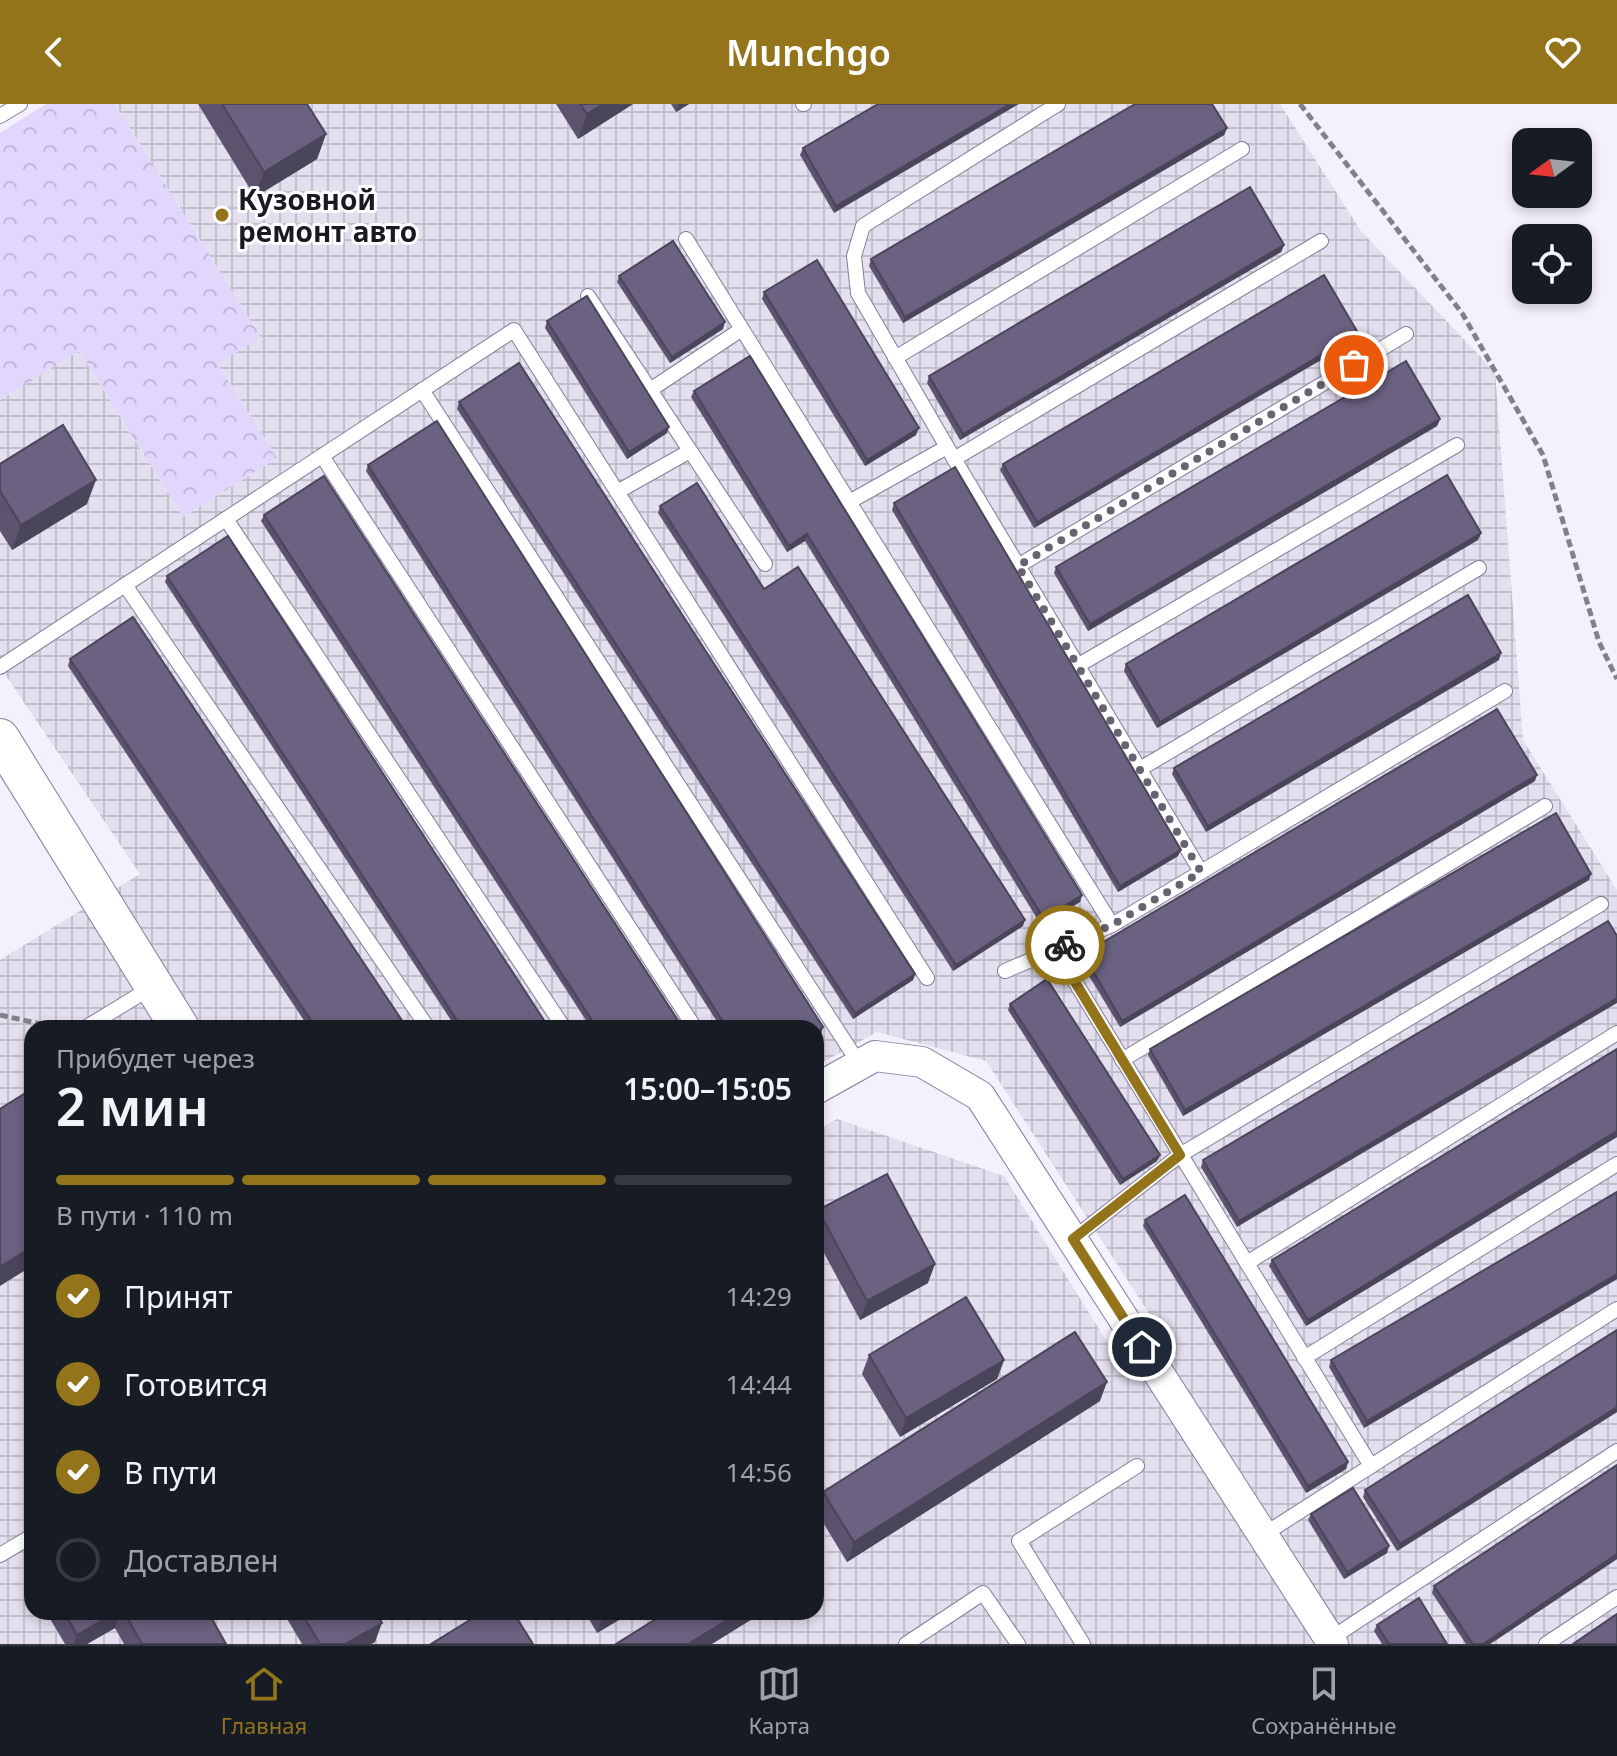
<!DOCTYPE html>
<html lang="ru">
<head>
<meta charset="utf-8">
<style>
	:root { --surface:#171b24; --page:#20242c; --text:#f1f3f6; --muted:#9ea1a6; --line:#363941; --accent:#94741b }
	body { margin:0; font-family:"Noto Sans",sans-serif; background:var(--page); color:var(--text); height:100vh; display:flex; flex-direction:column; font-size:30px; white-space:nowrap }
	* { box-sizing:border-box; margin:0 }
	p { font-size:26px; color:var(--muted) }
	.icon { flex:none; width:44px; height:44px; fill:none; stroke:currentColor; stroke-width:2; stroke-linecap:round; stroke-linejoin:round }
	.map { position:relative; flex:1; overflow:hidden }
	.sheet { position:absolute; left:24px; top:916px; width:800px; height:600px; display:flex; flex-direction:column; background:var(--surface); border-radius:24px; box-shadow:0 4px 12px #0003 }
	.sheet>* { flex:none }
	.needle { width:52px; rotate:255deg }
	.buttons { position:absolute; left:1512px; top:24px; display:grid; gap:16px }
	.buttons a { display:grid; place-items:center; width:80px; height:80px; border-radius:16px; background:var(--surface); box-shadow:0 4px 12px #0003; font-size:40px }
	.pin { position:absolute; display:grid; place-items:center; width:68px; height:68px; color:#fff; margin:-34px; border:4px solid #fff; border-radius:50%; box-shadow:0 2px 8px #0007 }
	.courier { position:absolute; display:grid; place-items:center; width:80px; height:80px; margin:-40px; border:6px solid #94741b; border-radius:50%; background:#fff; color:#222; box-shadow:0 2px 10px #0007 }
	.headline em { font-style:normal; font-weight:600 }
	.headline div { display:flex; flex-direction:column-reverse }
	.headline { display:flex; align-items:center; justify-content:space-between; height:136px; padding:0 32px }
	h1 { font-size:52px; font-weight:600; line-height:60px }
	.bar { display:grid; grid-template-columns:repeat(4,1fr); gap:12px 8px; align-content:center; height:96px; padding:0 32px }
	.bar i { height:10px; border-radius:6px; background:var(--line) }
	.bar .on { background:var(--accent) }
	.bar p { grid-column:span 4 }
	ol { padding:0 32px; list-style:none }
	li { display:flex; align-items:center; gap:24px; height:88px }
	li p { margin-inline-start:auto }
	li .icon { padding:8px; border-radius:50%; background:var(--accent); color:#fff; stroke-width:4 }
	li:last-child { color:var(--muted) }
	li i { width:44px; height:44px; border:4px solid var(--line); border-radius:50% }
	header { display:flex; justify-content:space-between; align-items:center; height:104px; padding:0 32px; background:var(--accent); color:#fff; font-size:36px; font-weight:600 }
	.tabs { display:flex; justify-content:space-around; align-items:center; height:112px; border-top:2px solid var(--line); background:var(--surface); font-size:22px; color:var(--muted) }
	.tabs a { display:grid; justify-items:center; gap:4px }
	.tabs .on { color:var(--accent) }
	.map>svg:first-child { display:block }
</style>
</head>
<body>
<header><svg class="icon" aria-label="back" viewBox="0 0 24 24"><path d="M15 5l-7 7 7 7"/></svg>Munchgo<svg class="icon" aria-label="heart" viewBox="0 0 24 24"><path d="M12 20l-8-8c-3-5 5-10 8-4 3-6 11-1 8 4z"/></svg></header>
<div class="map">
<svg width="1617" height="1540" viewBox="0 0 1617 1540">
	<defs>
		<pattern id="industrial-grid" width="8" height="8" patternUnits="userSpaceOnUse" patternTransform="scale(2)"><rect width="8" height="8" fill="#e3dfef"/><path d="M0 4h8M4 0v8" fill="none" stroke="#c2bfcd"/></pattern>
		<pattern id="park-crowns" width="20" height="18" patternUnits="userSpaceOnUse" patternTransform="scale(2)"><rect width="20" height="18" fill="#e1d7fc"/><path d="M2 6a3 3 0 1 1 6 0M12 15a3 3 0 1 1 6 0" fill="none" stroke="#c0b8d8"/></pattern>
	</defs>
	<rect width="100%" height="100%" fill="#f4f0fe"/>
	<path fill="url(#industrial-grid)" fill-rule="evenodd" d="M115,0H1280L1361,127L1495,268L1523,636L1617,786V1540H0V856L140,770L0,563V296L79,247L183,413L277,354L218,260L260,232ZM32,924H816V962L877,928L986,957L1177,1253L1132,1278L1004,1072L837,1015L816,1027V1508H32Z"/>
	<polygon fill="url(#park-crowns)" points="46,0 115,0 261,233 218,260 277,354 183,413 79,247 0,296 0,29"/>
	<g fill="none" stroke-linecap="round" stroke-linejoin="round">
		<defs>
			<g id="service">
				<polyline points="803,0 804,0"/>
				<polyline points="1058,0 863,122 854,152 858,189 947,343 1201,768"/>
				<polyline points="0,12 20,0"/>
				<polyline points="686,135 1112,821"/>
				<polyline points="588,192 765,460"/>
				<polyline points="895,254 1242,45"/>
				<polyline points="422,286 860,961"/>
				<polyline points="650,286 742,225"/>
				<polyline points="322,352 695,924"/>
				<polyline points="954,355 1321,137"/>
				<polyline points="617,388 690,347"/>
				<polyline points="849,398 947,343"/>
				<polyline points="226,415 564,924"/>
				<polyline points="1018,462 1406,230"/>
				<polyline points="125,481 428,924"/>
				<polyline points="1077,562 1457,341"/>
				<polyline points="0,563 514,226 927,874"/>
				<polyline points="1140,665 1479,464"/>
				<polyline points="1055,845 1371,1362"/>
				<polyline points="1005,867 1112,821 1505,587"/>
				<polyline points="85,924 154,882"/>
				<polyline points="1122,956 1545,702"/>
				<polyline points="1073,1135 1180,1051 1601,800"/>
				<polyline points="1247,1159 1617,929"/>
				<polyline points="1304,1254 1617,1060"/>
				<polyline points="1263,1431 1617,1205"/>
				<polyline points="0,1451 32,1432"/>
				<polyline points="1330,1535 1617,1347"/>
				<polyline points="906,1540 983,1489 1018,1540"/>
				<polyline points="1083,1540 1019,1437 1137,1362"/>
				<polyline points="1546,1540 1617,1493"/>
			</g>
			<polyline id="minor" points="816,985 875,952 922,958 980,992 1333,1540"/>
			<polyline id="tertiary" points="0,634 180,924"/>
		</defs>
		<use href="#service" stroke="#857c9c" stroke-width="16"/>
		<use href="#minor" stroke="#857c9c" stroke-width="32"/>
		<use href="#tertiary" stroke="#857c9c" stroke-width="40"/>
		<g stroke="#837f8c" stroke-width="5" stroke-dasharray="8 4" stroke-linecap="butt">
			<polyline points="1300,0 1462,209 1543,351 1599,538 1617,575"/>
			<polyline points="0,911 59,924"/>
		</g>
		<use href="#service" stroke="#fff" stroke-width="14"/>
		<use href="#minor" stroke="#fff" stroke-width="30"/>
		<use href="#tertiary" stroke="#fff" stroke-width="38"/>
	</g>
	<g fill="#5c546f">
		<polygon points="198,0 307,0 326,30 317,55 255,93"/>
		<polygon points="556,0 633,0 578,35"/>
		<polygon points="671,0 689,0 676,8"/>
		<polygon points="878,0 834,109 800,51 803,44"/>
		<polygon points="1227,24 1224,31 903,219 869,162 871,155"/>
		<polygon points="1284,141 1281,148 960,336 927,279 929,272"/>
		<polygon points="619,172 723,225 670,259 617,178"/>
		<polygon points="764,188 916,331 865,362 762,195"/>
		<polygon points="547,217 667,329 627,355 545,224"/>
		<polygon points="1358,229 1355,236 1034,424 1000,366 1003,360"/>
		<polygon points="750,252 1082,791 1080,798 1041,821 805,437 787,448 691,293 694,287"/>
		<polygon points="459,298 915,870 913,876 853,915 457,305"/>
		<polygon points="1440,315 1437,322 1088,527 1054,469 1056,463"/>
		<polygon points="0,360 87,400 12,446 0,427"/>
		<polygon points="368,361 823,923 821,930 816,933 816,924 721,924 366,367"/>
		<polygon points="894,399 1178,752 1118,788 892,406"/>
		<polygon points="660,402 764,485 1023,822 953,867 658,409"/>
		<polygon points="264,411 683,924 591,924 261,417"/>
		<polygon points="1481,429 1478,436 1157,624 1124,567 1126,560"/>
		<polygon points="167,472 549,924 456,924 165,478"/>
		<polygon points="70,555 407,924 309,924 68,562"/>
		<polygon points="1499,556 1206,728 1172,670 1174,664"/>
		<polygon points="1535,677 1120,923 1080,857 1083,850"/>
		<polygon points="1589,776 1183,1012 1148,951 1150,945"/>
		<polygon points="1617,832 1237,1123 1201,1063 1203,1056"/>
		<polygon points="1010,900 1160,1051 1157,1057 1120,1081 1008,906"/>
		<polygon points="1617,945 1617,1033 1306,1222 1269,1162 1272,1156"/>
		<polygon points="1617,1088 1617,1175 1364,1324 1329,1263 1331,1256"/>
		<polygon points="818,1106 928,1179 860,1216 816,1134 816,1113"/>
		<polygon points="1145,1116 1348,1358 1346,1365 1306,1389 1143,1122"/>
		<polygon points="1617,1226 1617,1308 1397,1447 1363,1393 1365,1386"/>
		<polygon points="869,1251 1004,1256 997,1275 900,1333 862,1270"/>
		<polygon points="1100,1297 847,1458 816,1407 823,1388"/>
		<polygon points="1617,1361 1617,1455 1490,1540 1466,1540 1432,1489 1434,1482"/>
		<polygon points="1311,1410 1387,1449 1344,1475 1308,1416"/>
		<polygon points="46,1508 208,1508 226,1540 124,1540 115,1524 87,1540 65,1540"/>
		<polygon points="283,1508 375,1508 375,1538 371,1540 302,1540"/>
		<polygon points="585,1508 632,1508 597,1529"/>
		<polygon points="1377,1521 1447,1540 1382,1540 1374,1527"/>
	</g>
	<g fill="#4b455a">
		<polygon points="603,0 633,0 578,35 587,10"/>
		<polygon points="679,0 689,0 676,8"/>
		<polygon points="1010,0 1019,0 834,109 836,102"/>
		<polygon points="1227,24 1224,31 903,219 905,213"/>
		<polygon points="326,30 317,55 255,93 264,68"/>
		<polygon points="1284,141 1281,148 960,336 963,330"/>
		<polygon points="725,218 723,225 670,259 672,253"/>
		<polygon points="1358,229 1355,236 1034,424 1037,418"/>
		<polygon points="1440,315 1437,322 1088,527 1090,520"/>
		<polygon points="669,323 667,329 627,355 629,348"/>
		<polygon points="919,324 916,331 865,362 867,356"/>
		<polygon points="96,376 87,400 12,446 21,421"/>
		<polygon points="1481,429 1478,436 1157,624 1160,618"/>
		<polygon points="807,430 805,437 787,448 789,442"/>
		<polygon points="1501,549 1499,556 1206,728 1208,722"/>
		<polygon points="1537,671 1535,677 1120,923 1122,917"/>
		<polygon points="1181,746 1178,752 1118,788 1120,782"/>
		<polygon points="1591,770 1589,776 1183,1012 1185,1006"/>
		<polygon points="1082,791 1080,798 1041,821 1044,815"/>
		<polygon points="1025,816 1023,822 953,867 956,861"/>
		<polygon points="915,870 913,876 853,915 855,909"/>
		<polygon points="1617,894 1617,899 1237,1123 1239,1117"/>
		<polygon points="823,923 821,930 816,933 816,928"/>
		<polygon points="1617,1027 1617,1033 1306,1222 1308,1216"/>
		<polygon points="1160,1051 1157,1057 1120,1081 1123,1075"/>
		<polygon points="32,1143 32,1162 0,1182 0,1163"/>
		<polygon points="935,1160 928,1179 860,1216 867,1197"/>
		<polygon points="1617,1170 1617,1175 1364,1324 1367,1317"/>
		<polygon points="1004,1256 997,1275 900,1333 906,1314"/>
		<polygon points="1107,1278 1100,1297 847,1458 854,1438"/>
		<polygon points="1617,1303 1617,1308 1397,1447 1400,1440"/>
		<polygon points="1348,1358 1346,1365 1306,1389 1308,1382"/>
		<polygon points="1389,1442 1387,1449 1344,1475 1347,1468"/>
		<polygon points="1617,1450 1617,1455 1490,1540 1483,1540"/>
		<polygon points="116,1508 120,1508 115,1524 87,1540 74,1540 77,1531"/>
		<polygon points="606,1508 632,1508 597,1529 604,1509"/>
		<polygon points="740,1508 756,1508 754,1514 712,1540 688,1540"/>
		<polygon points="382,1519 375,1538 371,1540 345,1540"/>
	</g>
	<g fill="#6b6281" stroke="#4b455a" stroke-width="2">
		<polygon points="222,0 307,0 326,30 264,68"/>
		<polygon points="580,0 603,0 587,10"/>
		<polygon points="878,0 1010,0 836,102 803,44"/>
		<polygon points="1135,0 1212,0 1227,24 905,213 871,155"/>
		<polygon points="1250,83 1284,141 963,330 929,272"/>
		<polygon points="673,137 725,218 672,253 619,172"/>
		<polygon points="817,156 919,324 867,356 764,188"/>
		<polygon points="1324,171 1358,229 1037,418 1003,360"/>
		<polygon points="587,192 669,323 629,348 547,217"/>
		<polygon points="750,252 1082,791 1044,815 807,430 789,442 694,287"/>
		<polygon points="1406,257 1440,315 1090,520 1056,463"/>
		<polygon points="519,259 915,870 855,909 459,298"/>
		<polygon points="437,317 823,923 816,928 816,924 727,924 368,361"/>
		<polygon points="63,321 96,376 21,421 0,387 0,360"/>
		<polygon points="955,363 1181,746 1120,782 894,399"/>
		<polygon points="1447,371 1481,429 1160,618 1126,560"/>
		<polygon points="324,372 683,924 597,924 264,411"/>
		<polygon points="697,379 764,485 798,463 1025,816 956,861 660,402"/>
		<polygon points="228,432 549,924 462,924 167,472"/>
		<polygon points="1468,491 1501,549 1208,722 1174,664"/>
		<polygon points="133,513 407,924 316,924 70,555"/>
		<polygon points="1497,605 1537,671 1122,917 1083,850"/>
		<polygon points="1556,709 1591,770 1185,1006 1150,945"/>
		<polygon points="1608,817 1617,832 1617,894 1239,1117 1203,1056"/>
		<polygon points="1047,875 1160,1051 1123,1075 1010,900"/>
		<polygon points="1617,945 1617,1027 1308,1216 1272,1156"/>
		<polygon points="32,985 32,1143 0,1163 0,1005"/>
		<polygon points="887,1070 935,1160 867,1197 818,1106"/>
		<polygon points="1617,1088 1617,1170 1367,1317 1331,1256"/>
		<polygon points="1185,1091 1348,1358 1308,1382 1145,1116"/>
		<polygon points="966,1193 1004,1256 906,1314 869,1251"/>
		<polygon points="1617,1226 1617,1303 1400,1440 1365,1386"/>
		<polygon points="1075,1228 1107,1278 854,1438 823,1388"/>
		<polygon points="1617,1361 1617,1450 1483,1540 1473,1540 1434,1482"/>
		<polygon points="1353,1384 1389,1442 1347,1468 1311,1410"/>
		<polygon points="1419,1494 1447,1540 1389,1540 1377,1521"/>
		<polygon points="64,1508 116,1508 77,1531"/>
		<polygon points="124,1508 208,1508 226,1540 142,1540"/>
		<polygon points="301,1508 375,1508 382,1519 345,1540 320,1540"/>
		<polygon points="483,1508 513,1508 533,1540 431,1540"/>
		<polygon points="667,1508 740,1508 688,1540 616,1540"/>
		<polygon points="1617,1510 1617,1540 1573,1540"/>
	</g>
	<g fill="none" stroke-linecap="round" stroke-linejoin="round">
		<polyline stroke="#676370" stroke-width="8" stroke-dasharray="0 14.4" points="1065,841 1112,821 1201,768 1018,462 1354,261"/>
		<polyline stroke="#94741b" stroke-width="10" points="1065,841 1055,845 1180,1051 1073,1135 1142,1243"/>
	</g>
	<circle fill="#94741b" stroke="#fff" stroke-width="3" cx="222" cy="111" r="8"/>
	<g text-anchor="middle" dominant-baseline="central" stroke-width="6" stroke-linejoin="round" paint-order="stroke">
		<g font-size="28" font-weight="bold" fill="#1b1723" stroke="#fff" text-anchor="start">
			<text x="238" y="95">Кузовной<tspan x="238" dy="32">ремонт авто</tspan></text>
		</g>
	</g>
</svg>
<div class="buttons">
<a><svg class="needle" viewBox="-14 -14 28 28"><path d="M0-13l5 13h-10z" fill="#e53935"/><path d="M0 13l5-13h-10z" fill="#9ea1a6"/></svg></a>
<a><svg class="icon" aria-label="locate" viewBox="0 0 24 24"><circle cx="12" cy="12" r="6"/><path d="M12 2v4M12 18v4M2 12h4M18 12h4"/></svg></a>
</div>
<div class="pin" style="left:1354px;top:261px;background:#ea580c"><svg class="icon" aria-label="bag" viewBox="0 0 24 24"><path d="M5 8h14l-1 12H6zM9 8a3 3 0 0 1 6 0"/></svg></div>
<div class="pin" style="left:1142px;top:1243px;background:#1f2937"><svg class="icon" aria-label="home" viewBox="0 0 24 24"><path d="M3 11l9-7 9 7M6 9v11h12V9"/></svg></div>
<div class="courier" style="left:1065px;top:841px"><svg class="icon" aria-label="bike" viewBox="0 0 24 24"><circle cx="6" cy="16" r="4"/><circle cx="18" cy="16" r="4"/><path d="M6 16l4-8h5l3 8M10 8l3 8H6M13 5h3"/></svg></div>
<section class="sheet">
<div class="headline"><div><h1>2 мин</h1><p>Прибудет через</p></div><em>15:00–15:05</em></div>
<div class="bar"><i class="on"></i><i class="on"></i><i class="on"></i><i></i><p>В пути · 110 m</p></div>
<ol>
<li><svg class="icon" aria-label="check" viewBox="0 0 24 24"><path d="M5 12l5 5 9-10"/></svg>Принят<p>14:29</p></li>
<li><svg class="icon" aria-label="check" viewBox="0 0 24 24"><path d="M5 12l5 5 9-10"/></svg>Готовится<p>14:44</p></li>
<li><svg class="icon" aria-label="check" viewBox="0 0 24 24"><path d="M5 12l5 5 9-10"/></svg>В пути<p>14:56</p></li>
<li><i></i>Доставлен</li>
</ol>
</section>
</div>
<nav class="tabs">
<a class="on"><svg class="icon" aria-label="home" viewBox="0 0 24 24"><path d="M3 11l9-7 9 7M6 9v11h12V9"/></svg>Главная</a>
<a><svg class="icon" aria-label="map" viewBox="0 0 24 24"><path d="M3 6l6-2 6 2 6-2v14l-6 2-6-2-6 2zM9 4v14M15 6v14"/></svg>Карта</a>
<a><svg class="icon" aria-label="saved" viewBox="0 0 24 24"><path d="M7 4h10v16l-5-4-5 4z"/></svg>Сохранённые</a>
</nav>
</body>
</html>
